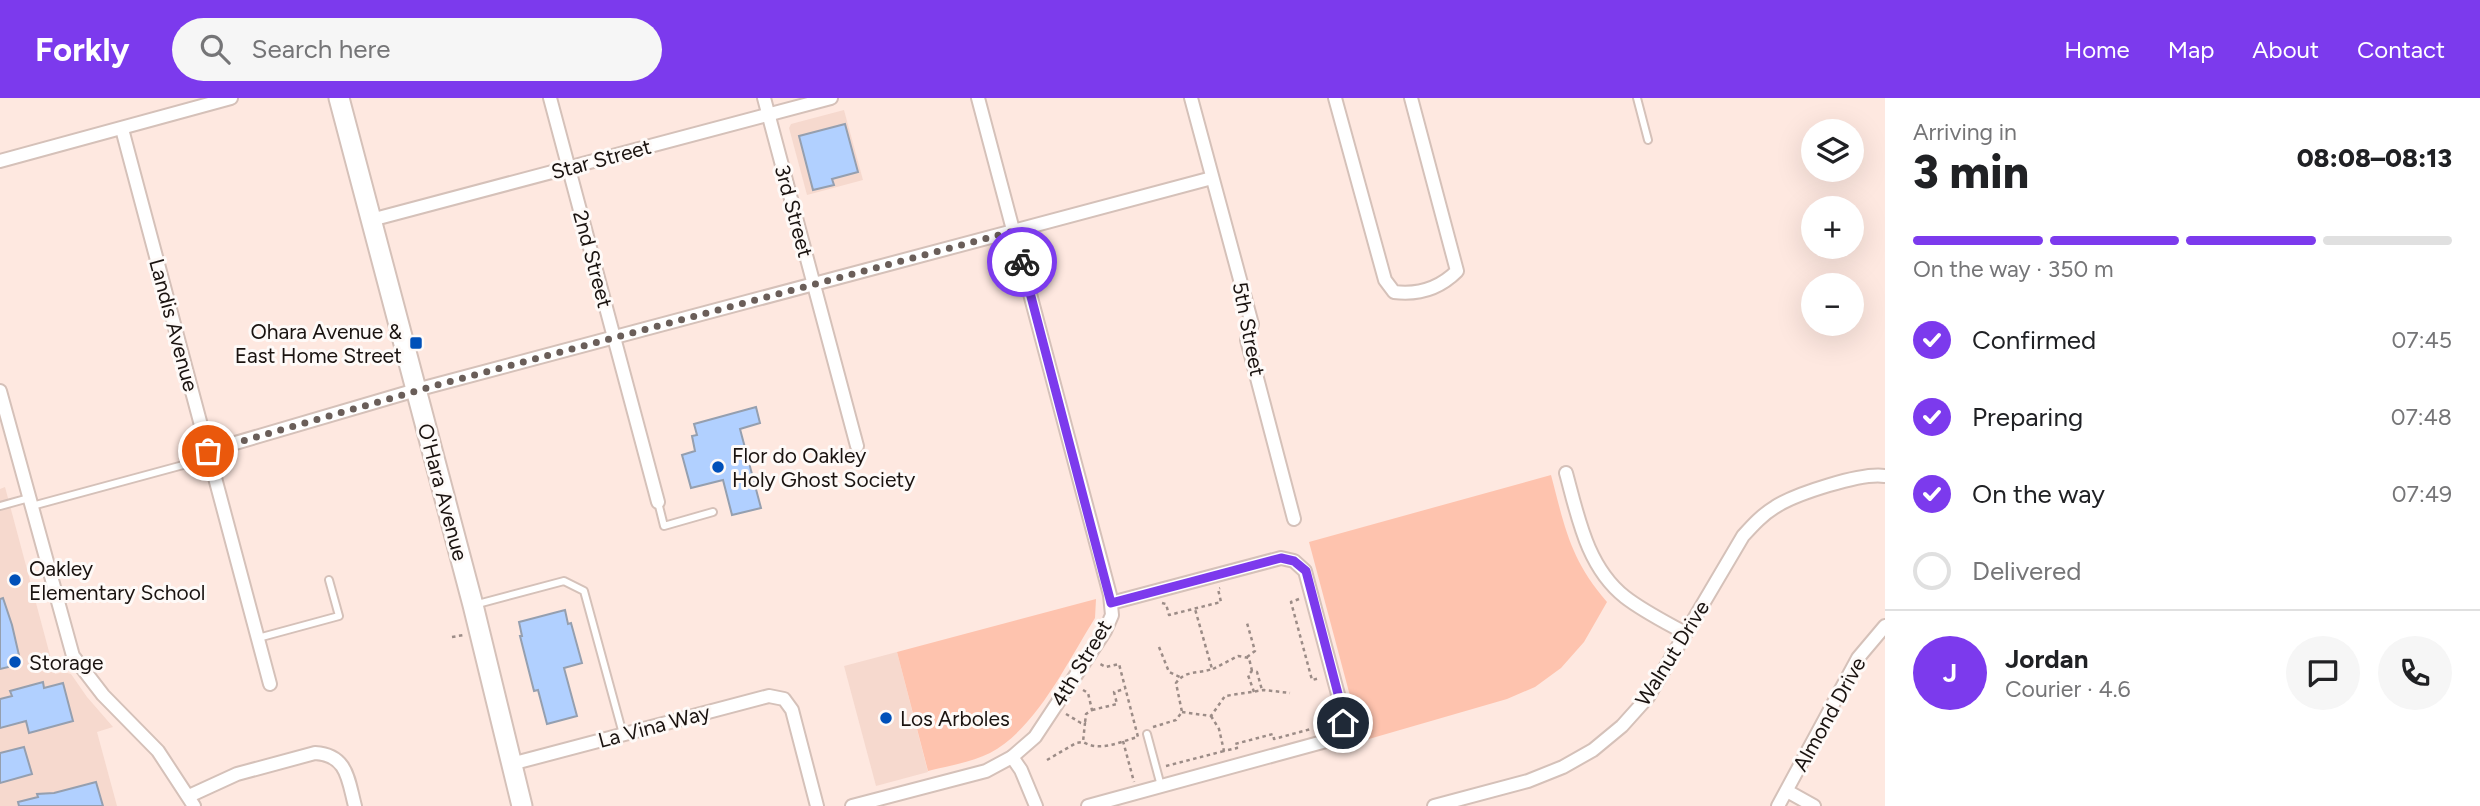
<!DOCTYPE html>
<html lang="en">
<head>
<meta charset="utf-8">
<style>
	:root { --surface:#fff; --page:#f6f6f6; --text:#202124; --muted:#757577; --line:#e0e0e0; --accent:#7c3aed }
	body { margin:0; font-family:Figtree,sans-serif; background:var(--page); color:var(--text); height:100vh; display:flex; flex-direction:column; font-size:26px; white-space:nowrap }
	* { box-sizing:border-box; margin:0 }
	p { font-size:23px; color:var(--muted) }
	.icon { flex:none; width:38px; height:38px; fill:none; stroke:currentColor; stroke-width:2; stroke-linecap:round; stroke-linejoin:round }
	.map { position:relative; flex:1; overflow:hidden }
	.panel { display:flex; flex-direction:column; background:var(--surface); width:595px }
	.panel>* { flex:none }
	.tools { position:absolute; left:1801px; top:21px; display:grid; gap:14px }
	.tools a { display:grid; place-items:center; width:63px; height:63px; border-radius:50%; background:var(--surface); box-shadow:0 7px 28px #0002; font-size:35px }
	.pin { position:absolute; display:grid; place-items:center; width:60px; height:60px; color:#fff; margin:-30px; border:4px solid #fff; border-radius:50%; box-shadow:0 2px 7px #0007 }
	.courier { position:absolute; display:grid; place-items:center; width:70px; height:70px; margin:-35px; border:5px solid #7c3aed; border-radius:50%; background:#fff; color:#222; box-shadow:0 2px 9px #0007 }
	.headline em { font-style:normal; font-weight:800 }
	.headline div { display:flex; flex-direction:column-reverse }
	.headline { display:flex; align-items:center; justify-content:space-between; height:119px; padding:0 28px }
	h1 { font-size:46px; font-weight:800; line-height:52px }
	.bar { display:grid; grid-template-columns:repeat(4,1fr); gap:10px 7px; align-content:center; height:84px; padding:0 28px }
	.bar i { height:9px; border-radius:5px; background:var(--line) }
	.bar .current { background:var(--accent) }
	.bar p { grid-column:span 4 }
	.line { display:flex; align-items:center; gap:18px; padding:0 28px; border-top:2px solid var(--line) }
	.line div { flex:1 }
	.round { display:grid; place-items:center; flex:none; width:74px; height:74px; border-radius:37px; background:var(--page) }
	ol { padding:0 28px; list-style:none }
	li { display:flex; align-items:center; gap:21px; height:77px }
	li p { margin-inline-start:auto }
	li .icon { padding:7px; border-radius:50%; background:var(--accent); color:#fff; stroke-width:4 }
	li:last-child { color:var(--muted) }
	li i { width:38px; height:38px; border:4px solid var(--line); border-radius:50% }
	header { display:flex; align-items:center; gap:42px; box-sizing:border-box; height:98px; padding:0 35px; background:var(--accent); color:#fff }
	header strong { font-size:33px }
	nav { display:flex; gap:38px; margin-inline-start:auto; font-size:24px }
	.search { width:490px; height:63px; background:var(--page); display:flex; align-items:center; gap:18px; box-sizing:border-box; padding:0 24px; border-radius:38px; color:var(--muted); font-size:26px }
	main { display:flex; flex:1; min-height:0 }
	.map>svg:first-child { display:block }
</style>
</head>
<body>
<header>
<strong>Forkly</strong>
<div class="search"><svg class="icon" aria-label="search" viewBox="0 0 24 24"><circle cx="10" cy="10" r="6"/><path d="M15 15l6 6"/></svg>Search here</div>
<nav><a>Home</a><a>Map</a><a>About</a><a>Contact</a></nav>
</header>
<main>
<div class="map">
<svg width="1885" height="708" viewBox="0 0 1885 708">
	<rect width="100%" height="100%" fill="#fee8e0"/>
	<g fill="#f6d9ce">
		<polygon points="844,12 863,82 807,97 789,30 791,26"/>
		<polygon points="5,389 55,576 64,574 71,576 87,599 113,629 97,634 117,708 0,708 0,391"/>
		<polygon points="897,554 928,674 876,688 844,568"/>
	</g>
	<g fill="#fec3ae">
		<path d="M1551,377C1565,430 1570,461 1607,504L1584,544L1561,570L1535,589L1507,601L1362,643L1309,444Z"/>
		<path d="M1096,501L1095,520C1068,563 1036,631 990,655C972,664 948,668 928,673L897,554Z"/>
	</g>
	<g fill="#b1d0ff" stroke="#959faf" stroke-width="2">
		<polygon points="845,26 858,74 832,81 834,87 813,92 799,38"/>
		<polygon points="756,309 760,325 740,331 761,410 732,417 723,382 691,390 682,357 695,353 692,338 697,337 694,326"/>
		<polygon points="3,500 12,527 21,566 0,571 0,501"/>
		<polygon points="565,512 568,526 571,525 582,565 564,570 577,618 547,626 538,592 534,593 520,538 522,538 519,524"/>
		<polygon points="43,584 44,590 63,585 73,623 29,635 26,623 0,630 0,601 12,598 10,593"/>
		<polygon points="24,649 32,676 0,685 0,655"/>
		<polygon points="96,684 103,708 19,708 18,704 38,699 37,696 54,695"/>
	</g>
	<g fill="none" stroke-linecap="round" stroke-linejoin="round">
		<defs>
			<g id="lane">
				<polyline points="1637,0 1648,42"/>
				<polyline points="658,404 664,428 713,414"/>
				<polyline points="0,408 29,400"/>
				<polyline points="32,408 209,360"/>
				<polyline points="474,507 564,483 584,493 623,636"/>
				<polyline points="258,540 339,518 329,482"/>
				<polyline points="1147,636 1161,688"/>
			</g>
			<g id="street">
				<polyline points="550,0 658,404"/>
				<polyline points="764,0 857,348"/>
				<polyline points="1191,0 1252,226 1247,242 1294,421"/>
				<path d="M1335,0L1385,182L1394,194C1418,197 1439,191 1457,173L1411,0"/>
				<polyline points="122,31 270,586"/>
				<polyline points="0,63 231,0"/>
				<polyline points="371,122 831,0"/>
				<polyline points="0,293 73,558 103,597 158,653 194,708"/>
				<polyline points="208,353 416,292 1212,80"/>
				<path d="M1566,375C1578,419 1587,469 1625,499C1643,513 1665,524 1685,535"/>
				<polyline points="1012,659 1021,672 1036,708"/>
				<polyline points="511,666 769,598 784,601 792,612 817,708"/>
				<polyline points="1787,693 1814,708"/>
				<path d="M189,698L237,676L315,655C348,657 348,682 355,708"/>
				<polyline points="852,708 986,673 1012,659 1035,639 1105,533 1112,517 1110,497 978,0"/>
				<path d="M1088,708L1330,642C1340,635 1343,627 1343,615L1305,473L1294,463L1281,460L1111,505"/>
				<path d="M1434,708L1528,683L1563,669L1593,652L1622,628L1648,599L1743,438C1753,427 1762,417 1775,409C1795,396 1862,374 1885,378"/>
				<polyline points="1778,708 1858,560 1885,528"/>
			</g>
			<polyline id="secondary" points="339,0 473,507 522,708"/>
		</defs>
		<use href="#lane" stroke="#d5c1b9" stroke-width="10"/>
		<use href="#street" stroke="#d5c1b9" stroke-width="16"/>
		<use href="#secondary" stroke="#d5c1b9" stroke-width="23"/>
		<g stroke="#9c8c87" stroke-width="2.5" stroke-dasharray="3.5 3.5" stroke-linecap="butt">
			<polyline points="1299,501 1291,504 1312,582 1320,580"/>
			<polyline points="1162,505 1166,506 1169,517 1221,504 1218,491 1220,490"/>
			<polyline points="452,539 464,537"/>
			<polyline points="1159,549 1169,574 1180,579"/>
			<polyline points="1247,559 1255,553 1247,525"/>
			<polyline points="1213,571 1238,558 1249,560 1252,573"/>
			<polyline points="1083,592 1088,595 1092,612 1086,616 1085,625"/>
			<polyline points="1254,594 1248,577 1252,573 1257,574 1262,592"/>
			<polyline points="1092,612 1117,606 1114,594 1125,591"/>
			<polyline points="1182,614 1211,618 1225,598 1264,592 1290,595"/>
			<path d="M1066,616L1081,625H1085L1083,644C1100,654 1119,644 1138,639L1119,566L1106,569L1100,566"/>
			<polyline points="1211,618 1219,631 1224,653 1237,650 1235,646 1273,636 1274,641 1311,631"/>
			<path d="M1153,629L1176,622L1182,614L1176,585C1185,572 1198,576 1212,571L1195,511"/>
			<polyline points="1123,643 1134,684"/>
			<polyline points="1047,662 1076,645 1083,644"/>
			<polyline points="1166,668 1224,653"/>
		</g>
		<use href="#lane" stroke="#fff" stroke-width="6"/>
		<use href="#street" stroke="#fff" stroke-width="12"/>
		<use href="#secondary" stroke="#fff" stroke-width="19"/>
	</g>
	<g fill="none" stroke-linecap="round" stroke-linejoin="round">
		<polyline stroke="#6a5e59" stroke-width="7" stroke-dasharray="0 12.6" points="208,353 430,289 1014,133 1022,164"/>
		<polyline stroke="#7c3aed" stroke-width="9" points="1022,164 1111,505 1281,460 1294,463 1306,473 1343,615 1343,625"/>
	</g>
	<g fill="#0050b9" stroke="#fefaf8" stroke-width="2.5">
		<rect x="409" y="238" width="14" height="14" rx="3.5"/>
		<circle cx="718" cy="369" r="7"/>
		<circle cx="15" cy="482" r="7"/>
		<circle cx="15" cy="564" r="7"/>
		<circle cx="886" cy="620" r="7"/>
	</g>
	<g text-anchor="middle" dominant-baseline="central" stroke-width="6" stroke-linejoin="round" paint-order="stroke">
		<g font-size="21" fill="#1a1310" stroke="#fefaf8">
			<text transform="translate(601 61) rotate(-15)">Star Street</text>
			<text transform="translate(794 113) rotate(75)">3rd Street</text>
			<text transform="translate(593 161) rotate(75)">2nd Street</text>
			<text transform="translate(174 227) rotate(75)">Landis Avenue</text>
			<text transform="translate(1249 231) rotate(79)">5th Street</text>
			<text transform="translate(443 394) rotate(75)">O'Hara Avenue</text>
			<text transform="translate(1672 555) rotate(-58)">Walnut Drive</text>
			<text transform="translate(1081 565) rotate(-59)">4th Street</text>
			<text transform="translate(1829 616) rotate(-61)">Almond Drive</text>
			<text transform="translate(654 628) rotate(-15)">La Vina Way</text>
		</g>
		<g font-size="21" fill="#1a1310" stroke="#fefaf8" text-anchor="start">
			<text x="402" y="233" text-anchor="end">Ohara Avenue &amp;<tspan x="402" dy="24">East Home Street</tspan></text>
			<text x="732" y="357">Flor do Oakley<tspan x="732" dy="24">Holy Ghost Society</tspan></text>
			<text x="29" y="470">Oakley<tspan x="29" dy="24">Elementary School</tspan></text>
			<text x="29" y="564">Storage</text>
			<text x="900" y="620">Los Arboles</text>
		</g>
	</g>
</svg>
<div class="tools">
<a><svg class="icon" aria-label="layers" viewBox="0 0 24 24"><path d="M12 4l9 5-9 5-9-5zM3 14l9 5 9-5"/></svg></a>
<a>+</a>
<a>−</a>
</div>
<div class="pin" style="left:208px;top:353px;background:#ea580c"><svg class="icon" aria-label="bag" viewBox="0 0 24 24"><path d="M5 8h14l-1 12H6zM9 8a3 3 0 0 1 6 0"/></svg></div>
<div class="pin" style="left:1343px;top:625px;background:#1f2937"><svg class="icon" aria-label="home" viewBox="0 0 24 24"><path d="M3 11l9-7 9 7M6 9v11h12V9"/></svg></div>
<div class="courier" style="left:1022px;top:164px"><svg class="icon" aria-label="bike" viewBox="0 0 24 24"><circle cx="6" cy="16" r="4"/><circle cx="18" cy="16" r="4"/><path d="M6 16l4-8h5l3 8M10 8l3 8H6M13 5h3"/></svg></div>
</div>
<section class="panel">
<div class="headline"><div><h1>3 min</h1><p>Arriving in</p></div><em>08:08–08:13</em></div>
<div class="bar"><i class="current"></i><i class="current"></i><i class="current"></i><i></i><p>On the way · 350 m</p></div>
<ol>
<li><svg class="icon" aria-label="check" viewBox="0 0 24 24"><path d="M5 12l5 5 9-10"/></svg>Confirmed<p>07:45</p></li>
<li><svg class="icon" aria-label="check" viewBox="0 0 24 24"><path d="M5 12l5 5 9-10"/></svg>Preparing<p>07:48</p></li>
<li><svg class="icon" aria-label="check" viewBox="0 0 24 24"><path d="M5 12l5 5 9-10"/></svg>On the way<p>07:49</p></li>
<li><i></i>Delivered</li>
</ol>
<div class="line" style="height:126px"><b class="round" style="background:var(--accent);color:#fff">J</b><div><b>Jordan</b><p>Courier · 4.6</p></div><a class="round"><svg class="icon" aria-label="chat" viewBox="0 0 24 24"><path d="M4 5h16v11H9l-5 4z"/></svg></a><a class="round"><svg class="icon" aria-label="phone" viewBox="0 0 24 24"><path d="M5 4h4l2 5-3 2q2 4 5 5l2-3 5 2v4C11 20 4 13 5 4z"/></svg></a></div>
</section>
</main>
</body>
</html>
